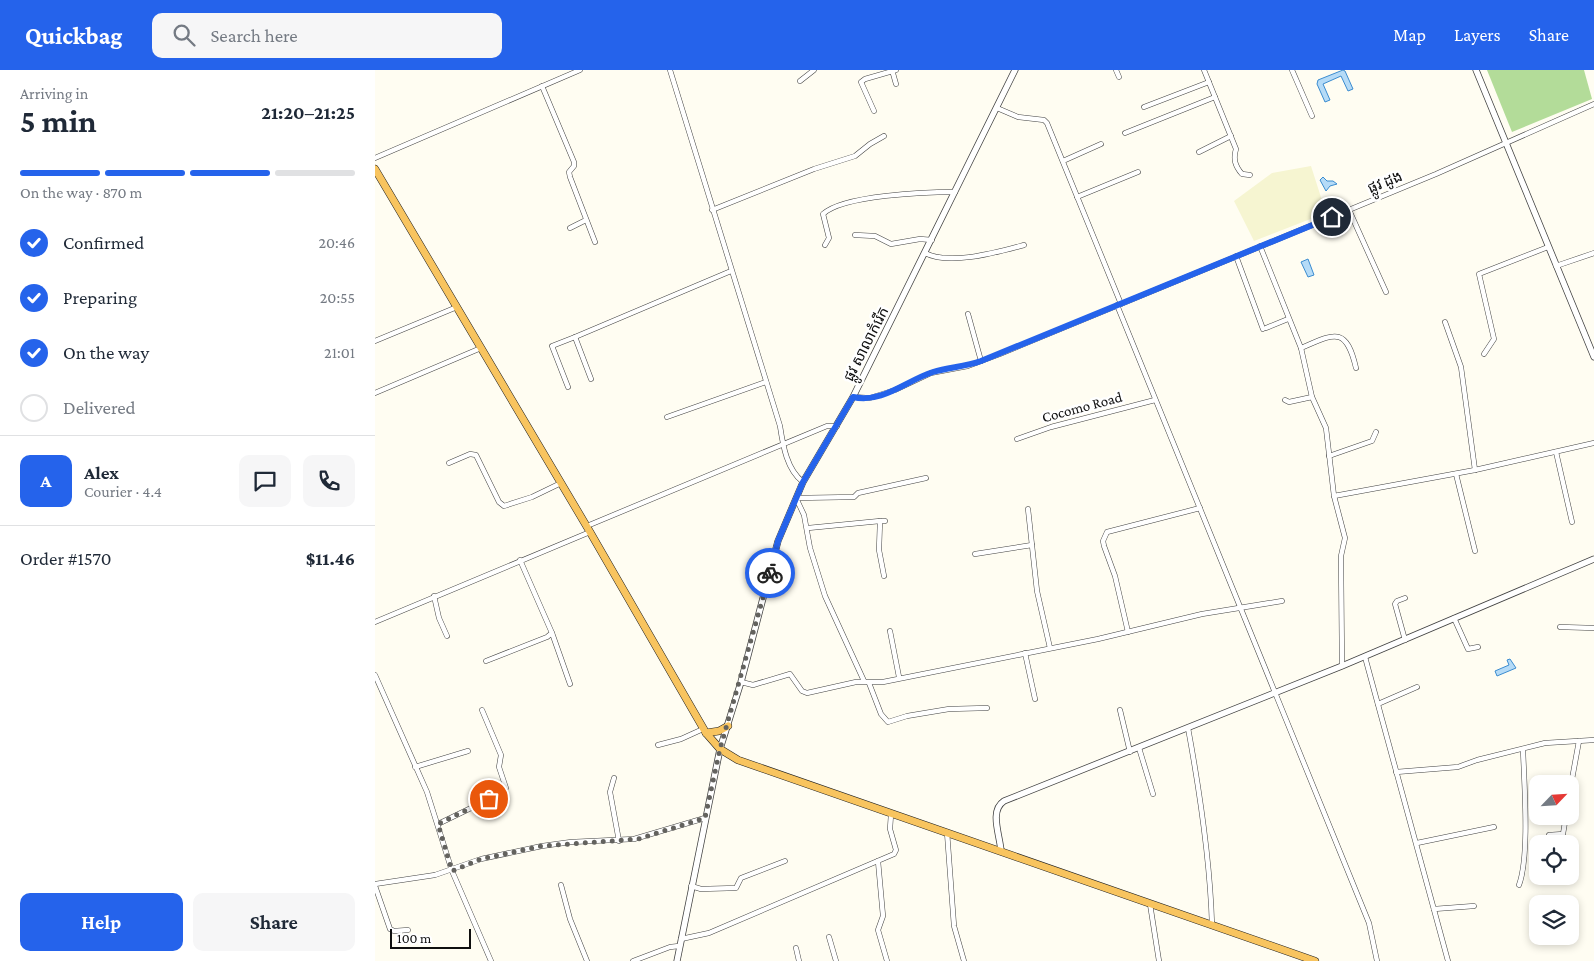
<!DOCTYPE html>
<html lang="en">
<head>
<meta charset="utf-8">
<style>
	:root { --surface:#fff; --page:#f6f6f7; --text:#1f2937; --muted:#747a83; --line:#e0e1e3; --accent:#2563eb }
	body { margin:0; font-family:"Crimson Pro","Noto Sans Khmer",serif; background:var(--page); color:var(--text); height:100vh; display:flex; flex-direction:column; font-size:19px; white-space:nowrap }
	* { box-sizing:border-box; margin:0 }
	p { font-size:16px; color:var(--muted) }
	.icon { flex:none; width:28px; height:28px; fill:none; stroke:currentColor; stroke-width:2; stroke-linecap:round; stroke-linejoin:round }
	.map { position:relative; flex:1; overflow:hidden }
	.sheet { display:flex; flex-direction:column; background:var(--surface); width:375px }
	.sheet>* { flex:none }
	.needle { width:32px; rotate:65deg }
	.fabs { position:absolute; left:1154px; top:705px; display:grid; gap:10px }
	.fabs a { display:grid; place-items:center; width:50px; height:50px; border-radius:10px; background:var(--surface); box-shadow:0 2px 8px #0003; font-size:25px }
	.scale { position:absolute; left:15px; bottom:12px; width:81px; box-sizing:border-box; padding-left:5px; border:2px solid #0f0f0f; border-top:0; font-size:14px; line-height:18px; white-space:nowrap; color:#0f0f0f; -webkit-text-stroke:4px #fff; paint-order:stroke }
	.pin { position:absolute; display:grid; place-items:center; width:42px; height:42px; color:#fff; margin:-21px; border:2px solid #fff; border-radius:50%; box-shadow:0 1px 5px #0007 }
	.courier { position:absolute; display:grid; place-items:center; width:50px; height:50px; margin:-25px; border:4px solid #2563eb; border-radius:50%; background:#fff; color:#222; box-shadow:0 1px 6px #0007 }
	.summary em { font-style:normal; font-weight:700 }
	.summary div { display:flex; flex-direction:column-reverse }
	.summary { display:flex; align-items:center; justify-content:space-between; height:85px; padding:0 20px }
	h1 { font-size:32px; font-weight:700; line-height:38px }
	.bar { display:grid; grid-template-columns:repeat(4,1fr); gap:8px 5px; align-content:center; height:60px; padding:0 20px }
	.bar i { height:6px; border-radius:4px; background:var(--line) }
	.bar .selected { background:var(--accent) }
	.bar p { grid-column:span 4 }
	.line { display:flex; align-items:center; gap:12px; padding:0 20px; border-top:1px solid var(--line) }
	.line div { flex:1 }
	.round { display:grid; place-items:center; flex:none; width:52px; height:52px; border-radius:10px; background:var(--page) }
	ol { padding:0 20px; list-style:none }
	li { display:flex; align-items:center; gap:15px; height:55px }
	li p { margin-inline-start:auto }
	li .icon { padding:5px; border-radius:50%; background:var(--accent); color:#fff; stroke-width:4 }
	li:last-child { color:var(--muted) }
	li i { width:28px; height:28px; border:2px solid var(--line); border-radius:50% }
	.cta { display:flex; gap:10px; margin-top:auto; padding:10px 20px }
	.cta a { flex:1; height:58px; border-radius:10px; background:var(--accent); color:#fff; font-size:20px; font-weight:700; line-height:58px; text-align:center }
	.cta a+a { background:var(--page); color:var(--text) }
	header { display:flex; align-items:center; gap:30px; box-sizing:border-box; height:70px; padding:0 25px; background:var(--accent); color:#fff }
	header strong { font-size:24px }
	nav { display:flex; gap:28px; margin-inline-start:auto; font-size:18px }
	.search { width:350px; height:45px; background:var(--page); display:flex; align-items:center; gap:12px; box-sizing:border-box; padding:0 18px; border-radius:10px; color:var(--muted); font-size:19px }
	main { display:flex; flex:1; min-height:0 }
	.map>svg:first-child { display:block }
</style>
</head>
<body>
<header>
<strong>Quickbag</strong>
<div class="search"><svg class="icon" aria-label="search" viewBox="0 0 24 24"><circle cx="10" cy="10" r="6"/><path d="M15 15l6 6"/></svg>Search here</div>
<nav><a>Map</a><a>Layers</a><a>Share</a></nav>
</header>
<main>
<section class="sheet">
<div class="summary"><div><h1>5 min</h1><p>Arriving in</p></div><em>21:20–21:25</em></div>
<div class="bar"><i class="selected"></i><i class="selected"></i><i class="selected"></i><i></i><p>On the way · 870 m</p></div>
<ol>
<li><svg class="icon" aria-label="check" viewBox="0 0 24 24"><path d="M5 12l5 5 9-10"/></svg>Confirmed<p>20:46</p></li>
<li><svg class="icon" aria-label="check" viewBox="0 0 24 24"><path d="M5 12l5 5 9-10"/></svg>Preparing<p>20:55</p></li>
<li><svg class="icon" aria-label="check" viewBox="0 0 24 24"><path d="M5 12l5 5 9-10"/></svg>On the way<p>21:01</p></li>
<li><i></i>Delivered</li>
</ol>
<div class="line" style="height:90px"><b class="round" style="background:var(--accent);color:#fff">A</b><div><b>Alex</b><p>Courier · 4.4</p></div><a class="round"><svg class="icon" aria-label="chat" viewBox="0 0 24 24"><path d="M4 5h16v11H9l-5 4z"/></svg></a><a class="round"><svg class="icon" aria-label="phone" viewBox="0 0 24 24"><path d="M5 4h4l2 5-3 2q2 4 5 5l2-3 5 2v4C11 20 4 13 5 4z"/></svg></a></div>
<div class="line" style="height:65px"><div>Order #1570</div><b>$11.46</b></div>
<div class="cta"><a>Help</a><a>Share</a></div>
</section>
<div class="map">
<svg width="1219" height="891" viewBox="0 0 1219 891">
	<rect width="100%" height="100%" fill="#fffdf2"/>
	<polygon fill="#f6f5d1" points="936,96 951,143 879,171 859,131 897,103"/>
	<polygon fill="#b3dc99" points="1112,0 1209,0 1217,29 1137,62"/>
	<g fill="#b5dbf7" stroke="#3b8cd0">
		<polygon points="968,0 970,1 978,19 973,21 966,6 948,14 955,30 950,32 942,14 943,10"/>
		<polygon points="948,107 952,111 958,111 962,114 955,116 951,121 945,110"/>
		<polygon points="933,189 939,205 933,207 926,192"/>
		<polygon points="1135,589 1141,598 1122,606 1120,601 1134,595 1132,590"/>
	</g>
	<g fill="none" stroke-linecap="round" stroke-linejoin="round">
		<defs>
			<g id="minor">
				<path d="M295,0L405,356C408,376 412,400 428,412"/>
				<polyline points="517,0 521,14"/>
				<polyline points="741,0 744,7"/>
				<path d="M829,0L861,79C858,89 860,96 867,104L875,105"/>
				<polyline points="917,0 937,46"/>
				<polyline points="425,11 439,0"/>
				<polyline points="167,16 199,92 199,96 194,102 195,107 220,172"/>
				<polyline points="769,37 834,12"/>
				<polyline points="622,38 643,47 669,50 672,53 746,234"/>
				<polyline points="499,41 486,12 490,9 521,0"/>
				<polyline points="750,63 840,27"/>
				<polyline points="824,82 856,66"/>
				<polyline points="0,88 205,0"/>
				<polyline points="688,91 726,74"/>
				<polyline points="702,127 763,102"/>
				<polyline points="337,140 439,99 480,86 495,74 509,66"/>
				<polyline points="974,140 1011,222"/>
				<polyline points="195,158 211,150"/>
				<polyline points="480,165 500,166 516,174 545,169 557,170"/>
				<path d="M450,175L454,168L448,144C468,125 552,122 580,122"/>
				<polyline points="885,176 926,278 937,327 951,358 959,426 970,468 966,486 967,596"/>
				<path d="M550,183C575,196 623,182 649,175"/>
				<polyline points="861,186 888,259"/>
				<polyline points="1181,196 1219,183"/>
				<polyline points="742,235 994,853 1002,891"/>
				<polyline points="593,244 606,291"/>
				<polyline points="1070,252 1086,297 1100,400"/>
				<polyline points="891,258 913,249"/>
				<polyline points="0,271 82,237"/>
				<path d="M926,278C959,264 971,255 981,298"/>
				<polyline points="1109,284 1119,269 1104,204 1173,177"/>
				<polyline points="216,309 200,267 356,201"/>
				<polyline points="193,317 177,276 200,267"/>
				<polyline points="0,323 106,278"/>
				<polyline points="478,327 495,328 520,320 556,303 593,296 625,284 1061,104 1219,34"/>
				<polyline points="910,330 914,332 937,327"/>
				<polyline points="292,347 391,312"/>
				<polyline points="642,369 676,357 780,330"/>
				<polyline points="1181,382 1197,452"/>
				<polyline points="954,386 997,371 1001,362"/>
				<polyline points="74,393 95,384 101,385 124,432 129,436 157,427 186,413"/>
				<polyline points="1081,404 1100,481"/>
				<polyline points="959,426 1100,400 1219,373"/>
				<polyline points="421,428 429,445 435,478 450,526 489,611"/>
				<polyline points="421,428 479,427 483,423 551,408"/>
				<polyline points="653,439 662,521 675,578"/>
				<polyline points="212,456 452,356 462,356"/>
				<polyline points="433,458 505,451"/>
				<polyline points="600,484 657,475"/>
				<polyline points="509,506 504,480 505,451 510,451"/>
				<polyline points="59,526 64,548 72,566"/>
				<polyline points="1079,548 1093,579 1103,577"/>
				<polyline points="0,552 215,462"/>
				<polyline points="1185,557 1219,558"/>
				<polyline points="515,561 524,607"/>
				<polyline points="753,562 740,506 729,476 728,471 732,462 825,438"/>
				<polyline points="177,563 195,614"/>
				<polyline points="1030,570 1020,534 1022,531 1030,528"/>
				<polyline points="650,583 660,629"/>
				<polyline points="990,587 1073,891"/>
				<polyline points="111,591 172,567 177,563 145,490"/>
				<polyline points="0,605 52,722 77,801 116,891"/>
				<polyline points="366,612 378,615 415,604 427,621 432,623 481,612 508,612 723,569 827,544 907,531"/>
				<polyline points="494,613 506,644 513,652 532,646 574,639 612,638"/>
				<polyline points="1003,634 1042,617"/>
				<polyline points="745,640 755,682"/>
				<path d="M813,658C825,723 835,788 837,855"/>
				<polyline points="283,675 306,669 328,659"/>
				<polyline points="764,678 778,724"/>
				<polyline points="40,697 93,681"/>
				<polyline points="1021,702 1083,697 1102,690 1170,673 1219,670"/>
				<polyline points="239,708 235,722 244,771"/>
				<polyline points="1195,720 1204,671"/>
				<polyline points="63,754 127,723 131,718 124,697 126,685 107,640"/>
				<polyline points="572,762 579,856 589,891"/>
				<polyline points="1174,765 1188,764 1191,746"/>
				<polyline points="1042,773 1119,757"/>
				<polyline points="503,791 508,846 503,860 512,891"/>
				<polyline points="0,814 60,805 106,789 167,776 196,772 259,769 330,748"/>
				<polyline points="186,815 195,849 212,891"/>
				<path d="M1144,815C1155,785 1149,712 1148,679"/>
				<polyline points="0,816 15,859 19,861 33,860"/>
				<polyline points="316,816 326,819 361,818 366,808 410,791"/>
				<polyline points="775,834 784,891"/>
				<polyline points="1059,839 1099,836"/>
				<polyline points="454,867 461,891"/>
				<polyline points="306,869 334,863 519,784 521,780 515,759 516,744"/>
				<polyline points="421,878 424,891"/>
				<polyline points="258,891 295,877 304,876"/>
			</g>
			<g id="tertiary">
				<polyline points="1101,0 1219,287"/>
				<path d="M626,781C625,765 614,741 629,731L967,596L1219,489"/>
				<polyline points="302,891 345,679 366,612 403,471 428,412 478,327 640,0"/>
			</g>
			<g id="trunk">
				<polyline points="0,99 215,462 331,663 345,679 363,690 940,891"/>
				<polyline points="331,663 344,661 353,656"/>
			</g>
		</defs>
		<use href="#minor" stroke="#424242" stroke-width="5.5"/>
		<use href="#tertiary" stroke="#424242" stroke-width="7"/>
		<use href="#trunk" stroke="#202020" stroke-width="8"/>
		<use href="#minor" stroke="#fff" stroke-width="4.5"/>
		<use href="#tertiary" stroke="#fff" stroke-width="5.5"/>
		<use href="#trunk" stroke="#f8c45f" stroke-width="7"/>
	</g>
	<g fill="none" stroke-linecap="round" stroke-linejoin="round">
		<polyline stroke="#63625e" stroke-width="5" stroke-dasharray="0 9" points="114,729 63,754 77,801 106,789 167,776 263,769 330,748 345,679 395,503"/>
		<path stroke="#2563eb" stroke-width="6" d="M395,503L403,471L428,412L478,327C507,334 532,310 558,302C574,297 590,297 606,291L957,147"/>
	</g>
	<g text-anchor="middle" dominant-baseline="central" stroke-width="5" stroke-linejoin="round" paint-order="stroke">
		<g font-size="15" fill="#0f0f0f" stroke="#fff">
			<text transform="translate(1010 112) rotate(-22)">ផ្លូវ ដូង</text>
			<text transform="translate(491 274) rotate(-63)">ផ្លូវ សាលាកំរើក</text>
			<text transform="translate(707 337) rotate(-15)">Cocomo Road</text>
		</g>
	</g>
</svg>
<div class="fabs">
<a><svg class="needle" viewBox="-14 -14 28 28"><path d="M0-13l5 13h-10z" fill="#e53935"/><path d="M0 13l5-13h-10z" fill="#747a83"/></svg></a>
<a><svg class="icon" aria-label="locate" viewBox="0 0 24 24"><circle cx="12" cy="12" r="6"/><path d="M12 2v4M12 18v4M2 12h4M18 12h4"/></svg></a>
<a><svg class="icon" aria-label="layers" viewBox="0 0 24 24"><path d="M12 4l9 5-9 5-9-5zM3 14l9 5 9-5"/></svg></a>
</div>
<div class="scale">100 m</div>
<div class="pin" style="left:114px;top:729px;background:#ea580c"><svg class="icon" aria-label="bag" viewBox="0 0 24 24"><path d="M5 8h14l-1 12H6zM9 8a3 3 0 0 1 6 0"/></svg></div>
<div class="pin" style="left:957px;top:147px;background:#1f2937"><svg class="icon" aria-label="home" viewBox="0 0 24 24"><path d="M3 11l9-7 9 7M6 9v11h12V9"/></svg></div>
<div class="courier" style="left:395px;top:503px"><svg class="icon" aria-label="bike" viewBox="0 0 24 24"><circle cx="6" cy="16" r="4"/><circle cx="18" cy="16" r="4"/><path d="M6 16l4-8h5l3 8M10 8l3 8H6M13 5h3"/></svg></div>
</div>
</main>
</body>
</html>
